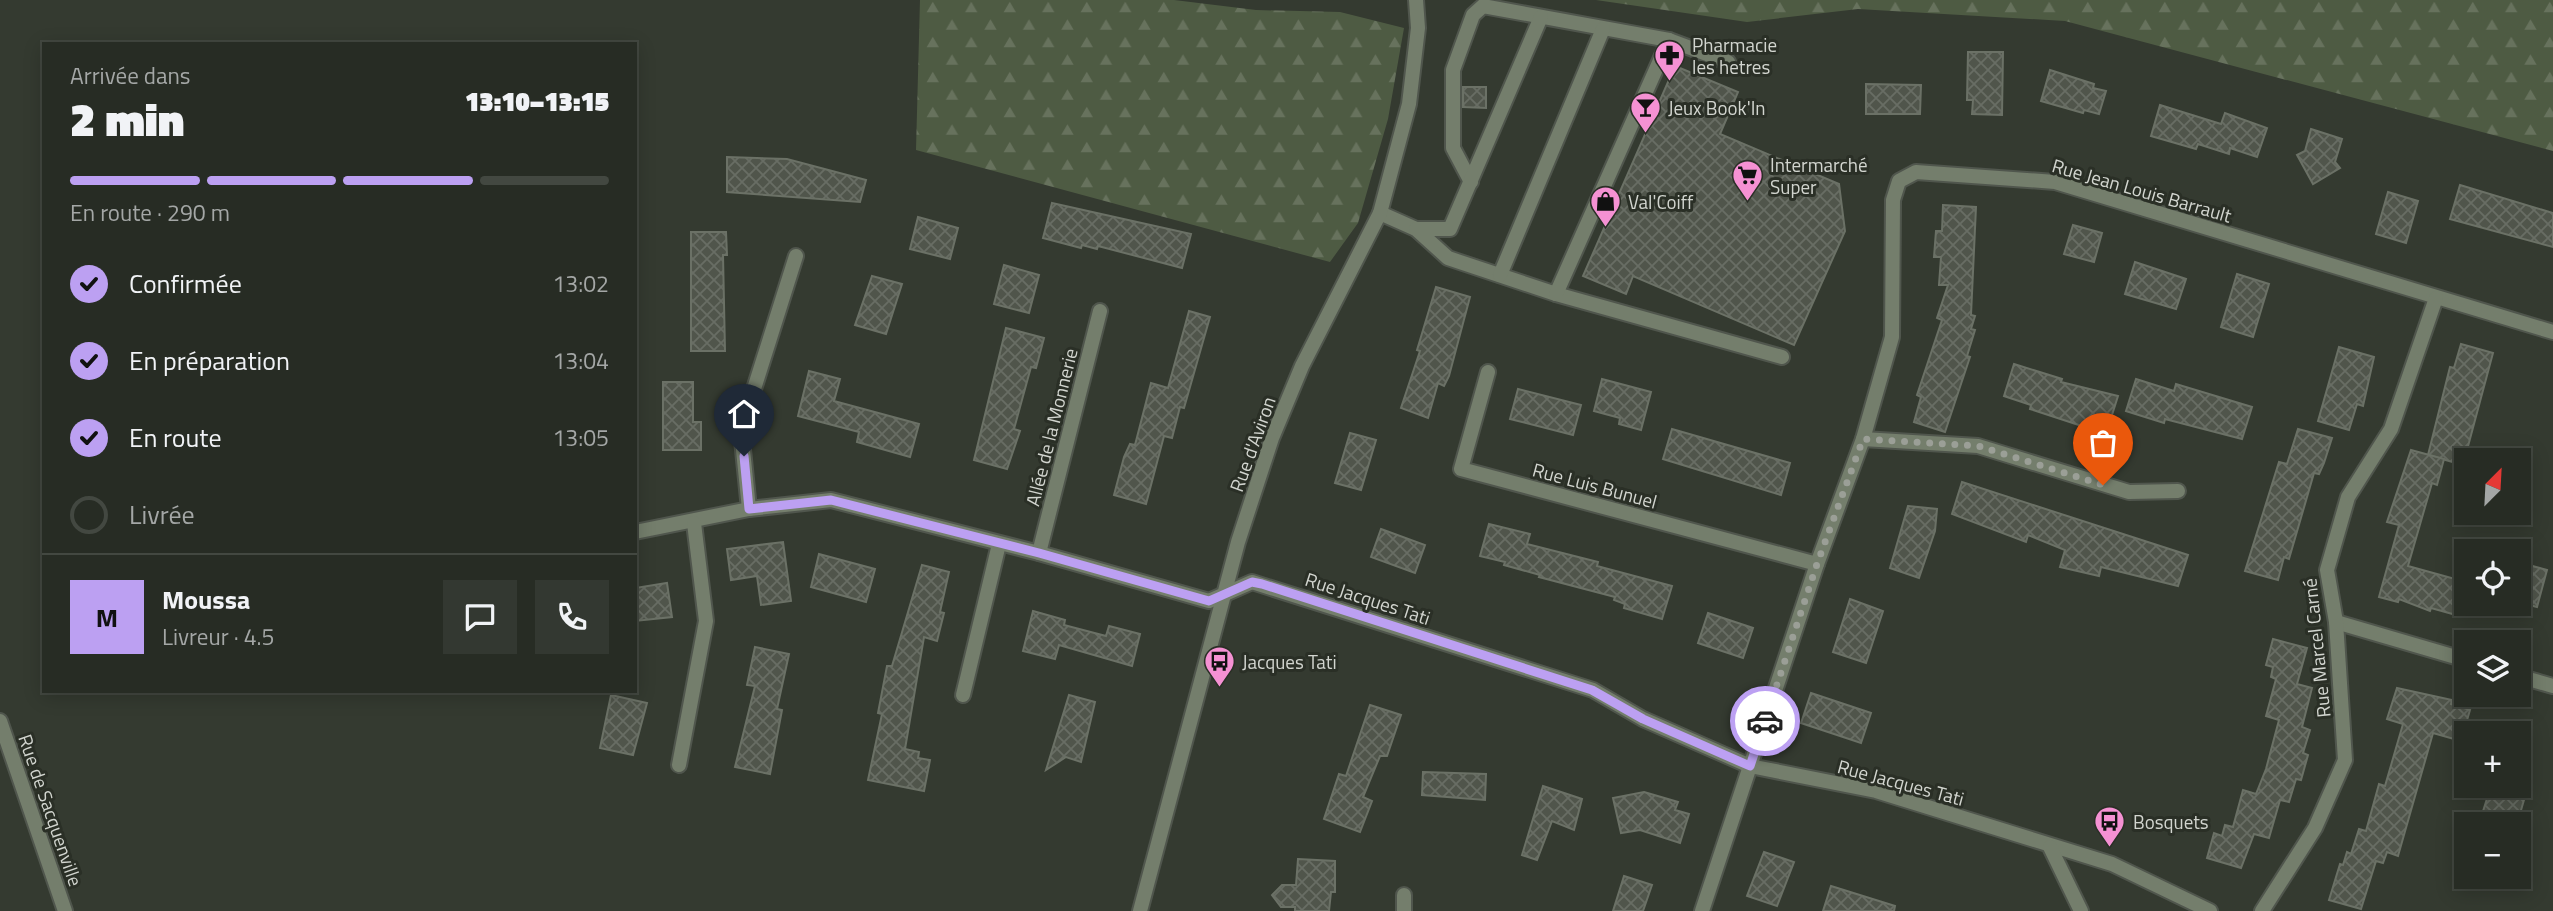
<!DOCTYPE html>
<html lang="fr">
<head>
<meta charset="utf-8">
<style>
	:root { --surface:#272c24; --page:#333831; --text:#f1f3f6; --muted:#a4a7a6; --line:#434841; --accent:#bca0f2 }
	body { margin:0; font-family:"Titillium Web",sans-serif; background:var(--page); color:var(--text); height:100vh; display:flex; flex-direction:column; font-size:26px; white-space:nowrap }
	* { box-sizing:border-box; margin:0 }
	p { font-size:23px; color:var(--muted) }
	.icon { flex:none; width:38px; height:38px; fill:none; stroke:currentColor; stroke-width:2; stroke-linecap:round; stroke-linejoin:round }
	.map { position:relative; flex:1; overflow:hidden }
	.drawer { position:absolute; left:42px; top:42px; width:595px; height:651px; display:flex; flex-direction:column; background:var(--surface); border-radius:0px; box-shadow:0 4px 18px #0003,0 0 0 2px var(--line) }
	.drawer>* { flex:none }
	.needle { width:46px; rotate:24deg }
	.fabs { position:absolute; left:2454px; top:448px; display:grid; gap:14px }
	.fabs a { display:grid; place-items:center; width:77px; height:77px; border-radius:0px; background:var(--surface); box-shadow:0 4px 18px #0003,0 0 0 2px var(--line); font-size:35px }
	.pin { position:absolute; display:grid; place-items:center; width:60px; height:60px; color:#fff; margin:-72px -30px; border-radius:50% 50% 50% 0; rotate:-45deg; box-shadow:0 0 7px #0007 }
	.pin .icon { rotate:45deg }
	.courier { position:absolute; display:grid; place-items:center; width:70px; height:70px; margin:-35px; border:5px solid #bca0f2; border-radius:50%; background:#fff; color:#222; box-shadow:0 2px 9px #0007 }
	.head em { font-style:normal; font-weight:800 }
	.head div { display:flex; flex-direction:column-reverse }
	.head { display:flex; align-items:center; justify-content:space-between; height:119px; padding:0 28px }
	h1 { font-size:46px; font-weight:800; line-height:52px }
	.bar { display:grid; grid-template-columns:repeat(4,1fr); gap:10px 7px; align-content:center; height:84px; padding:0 28px }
	.bar i { height:9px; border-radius:5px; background:var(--line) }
	.bar .current { background:var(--accent) }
	.bar p { grid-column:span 4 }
	.line { display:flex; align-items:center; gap:18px; padding:0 28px; border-top:2px solid var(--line) }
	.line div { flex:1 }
	.round { display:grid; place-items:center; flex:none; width:74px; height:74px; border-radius:0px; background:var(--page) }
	ol { padding:0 28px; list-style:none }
	li { display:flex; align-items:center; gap:21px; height:77px }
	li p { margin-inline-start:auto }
	li .icon { padding:7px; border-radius:50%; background:var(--accent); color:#111; stroke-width:4 }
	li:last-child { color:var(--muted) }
	li i { width:38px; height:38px; border:4px solid var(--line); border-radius:50% }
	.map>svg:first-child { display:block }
</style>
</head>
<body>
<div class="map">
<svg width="2553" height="911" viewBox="0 0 2553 911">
	<defs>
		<pattern id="forest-firs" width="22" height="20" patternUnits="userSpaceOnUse" patternTransform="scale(1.75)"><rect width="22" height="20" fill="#4e5b43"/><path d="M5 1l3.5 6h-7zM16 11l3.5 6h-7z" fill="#67725d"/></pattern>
		<pattern id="building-cross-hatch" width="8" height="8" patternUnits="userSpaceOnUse" patternTransform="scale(1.75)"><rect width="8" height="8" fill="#50554b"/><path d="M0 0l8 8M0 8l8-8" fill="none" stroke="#686d64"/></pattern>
	</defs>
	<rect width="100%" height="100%" fill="#343a30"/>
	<g fill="url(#forest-firs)">
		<polygon points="920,0 1174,0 1256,10 1340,12 1404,28 1388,119 1358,223 1330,262 916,150"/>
		<polygon points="1596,0 2553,0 2553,151 2065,21 1858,9 1747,22"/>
	</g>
	<g fill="url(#building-cross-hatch)" stroke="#6b7166" stroke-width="2">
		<polygon points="1968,52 2003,52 2002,115 1972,114 1973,100 1967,100"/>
		<polygon points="1675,66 1738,92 1720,134 1839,184 1845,231 1794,345 1633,276 1626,294 1583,276"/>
		<polygon points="2050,70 2094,84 2093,88 2106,91 2099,114 2084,110 2083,113 2041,101"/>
		<polygon points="1866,84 1921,85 1920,114 1866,114"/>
		<polygon points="1463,87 1486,87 1486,108 1463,107"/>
		<polygon points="2160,105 2221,124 2225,113 2267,128 2257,157 2230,148 2229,154 2198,144 2196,149 2151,136"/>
		<polygon points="2311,129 2342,139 2335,162 2340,168 2313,184 2297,155 2305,151"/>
		<polygon points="727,157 787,159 866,180 860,202 727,192"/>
		<polygon points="2460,185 2553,213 2553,247 2450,219"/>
		<polygon points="2388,192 2418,201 2406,243 2376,234"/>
		<polygon points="1052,203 1191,234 1182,268 1098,246 1097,249 1082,245 1081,248 1043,238"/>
		<polygon points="1943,205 1976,207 1971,315 1975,316 1971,329 1975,330 1967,356 1970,357 1945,432 1914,422 1921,397 1917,395 1942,320 1937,318 1948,285 1939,285 1941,257 1934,257 1936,231 1942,231"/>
		<polygon points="918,217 958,228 950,259 910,249"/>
		<polygon points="2073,225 2102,233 2094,262 2064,254"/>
		<polygon points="691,232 726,232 727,255 723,255 725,351 691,351"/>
		<polygon points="2135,262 2186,279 2176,309 2125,294"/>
		<polygon points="1004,265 1039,275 1029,313 994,304"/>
		<polygon points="2237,274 2269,284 2253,337 2221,327"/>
		<polygon points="872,276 902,284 886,334 855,325"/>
		<polygon points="1436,287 1470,297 1449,376 1444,386 1438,383 1428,418 1401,408 1420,351 1417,350"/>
		<polygon points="1189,311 1210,317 1184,408 1180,407 1172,438 1164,436 1146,504 1114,495 1124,457 1130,444 1135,445 1151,383 1168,388"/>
		<polygon points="1006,328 1044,338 1036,368 1031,367 1014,429 1020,431 1007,469 974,460"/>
		<polygon points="2461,344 2493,353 2463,465 2428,455 2450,367 2454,368"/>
		<polygon points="2339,347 2374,357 2363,406 2357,404 2349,430 2318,421"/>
		<polygon points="2014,364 2062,379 2061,382 2118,396 2106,434 2030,409 2031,405 2004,396"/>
		<polygon points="809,371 840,379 834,401 919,424 910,457 857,442 859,432 798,416"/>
		<polygon points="1602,379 1651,392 1641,430 1619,424 1620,418 1594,411"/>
		<polygon points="2136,379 2174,391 2176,384 2252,407 2242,439 2165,419 2164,423 2126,411"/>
		<polygon points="663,382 693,382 693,422 701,422 701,450 663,450"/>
		<polygon points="1518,389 1581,405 1573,435 1510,419"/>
		<polygon points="1672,429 1790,463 1781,495 1663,459"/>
		<polygon points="2298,429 2332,438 2324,463 2319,474 2314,473 2289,559 2284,557 2278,580 2245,571 2279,462 2287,464"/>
		<polygon points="1350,433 1376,440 1361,490 1335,483"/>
		<polygon points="2411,450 2444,459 2437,485 2432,483 2408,566 2466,582 2466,611 2458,609 2456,615 2431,608 2430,611 2399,599 2398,602 2379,597 2399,525 2387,522"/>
		<polygon points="1962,482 2188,555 2178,586 2101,567 2099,576 2060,567 2065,550 2028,535 2026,542 1952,514"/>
		<polygon points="1908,506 1937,509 1935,531 1919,578 1890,568"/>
		<polygon points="1489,524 1530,534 1527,544 1598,562 1597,566 1672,586 1662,619 1624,608 1625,604 1614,600 1615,597 1539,577 1540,575 1504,565 1505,562 1480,556"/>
		<polygon points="1381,529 1425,545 1415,573 1371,557"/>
		<polygon points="783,542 791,601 761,605 757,576 731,580 727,549"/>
		<polygon points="819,554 875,569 866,602 811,587"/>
		<polygon points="2525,564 2547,570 2537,607 2518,602 2518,570 2523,571"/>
		<polygon points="922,565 949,572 940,612 944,613 937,641 924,637 905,749 919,752 918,758 930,760 924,791 868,780 882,714 878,713 887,666 892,666"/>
		<polygon points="667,583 672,617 635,621 635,588"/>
		<polygon points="1850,599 1883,611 1866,663 1833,652"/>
		<polygon points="1033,611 1065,620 1064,625 1106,636 1109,626 1140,634 1132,666 1059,645 1055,659 1023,651"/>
		<polygon points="1708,613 1753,628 1743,658 1698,643"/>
		<polygon points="2273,639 2307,648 2297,684 2312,688 2302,727 2310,730 2303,753 2308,755 2301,780 2296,779 2289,802 2280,800 2269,838 2254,834 2241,868 2207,858 2214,833 2222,836 2225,825 2233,827 2243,790 2256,794 2266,769 2279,720 2266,716 2276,679 2271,677 2273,667 2266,665"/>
		<polygon points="755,647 789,654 777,709 782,710 770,774 735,767 755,686 747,685"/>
		<polygon points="2397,688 2452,700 2451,704 2470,710 2461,741 2433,733 2398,856 2387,852 2383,863 2376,861 2361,909 2329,900 2340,864 2343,865 2347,852 2351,854 2359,829 2366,831 2379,784 2385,786 2403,724 2387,719"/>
		<polygon points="1811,693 1871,713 1861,743 1801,723"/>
		<polygon points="611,695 647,703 633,755 600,748"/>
		<polygon points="1069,695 1095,702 1081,762 1066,757 1046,770"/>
		<polygon points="1370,705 1401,715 1387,756 1380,756 1363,797 1372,801 1360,832 1324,819 1339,774 1346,776"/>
		<polygon points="1423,772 1486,774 1485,800 1422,795"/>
		<polygon points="1543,786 1582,799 1574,830 1552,821 1537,860 1522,855"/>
		<polygon points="2491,786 2528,786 2517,824 2479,824"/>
		<polygon points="1644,792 1678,802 1675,810 1689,814 1680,843 1640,830 1621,833 1613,798"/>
		<polygon points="1764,852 1794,862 1777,906 1747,896"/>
		<polygon points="1298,859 1335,861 1335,892 1331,892 1329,911 1295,911 1295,907 1281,907 1272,895 1282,885 1296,885"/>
		<polygon points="1624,876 1652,885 1643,911 1613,911"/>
		<polygon points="1831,886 1895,906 1894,911 1823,911"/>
	</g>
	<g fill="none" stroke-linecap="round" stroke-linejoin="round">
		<defs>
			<g id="service">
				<polyline points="1471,182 1453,148 1453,70 1473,15 1483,6 1669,40 1728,62"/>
				<polyline points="1380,213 1416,229 1448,258 1556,294 1782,357"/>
				<polyline points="1416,229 1450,229 1541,17"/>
				<polyline points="1500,275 1603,29"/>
				<polyline points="1556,294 1669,40"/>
			</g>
			<g id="minor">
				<polyline points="1488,372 1461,469 1817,564"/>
				<polyline points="1863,439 1978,446 2129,492 2178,491"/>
				<polyline points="749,509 741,430 796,256"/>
				<polyline points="635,532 749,509 831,500 1039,553 1209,601 1252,582 1593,690 1643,719 1750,766 1876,791 2112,864 2210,911"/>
				<polyline points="1039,553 1100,311"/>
				<polyline points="2336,622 2466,660"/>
				<polyline points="2518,676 2553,686"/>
				<polyline points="963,695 999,544"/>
				<polyline points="0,721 65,911"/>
				<polyline points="679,765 706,621 694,523"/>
				<polyline points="2050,847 2081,911"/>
				<polyline points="1404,895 1404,911"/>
				<polyline points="1702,911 1817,564 1863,439 1892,337 1893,200 1899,181 1916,172 2055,182 2553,332"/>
				<polyline points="2262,911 2315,828 2345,760 2336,622 2327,570 2348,497 2391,429 2436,298"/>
			</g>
			<polyline id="tertiary" points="1140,911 1238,542 1272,438 1302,366 1380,213 1409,104 1418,28 1416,0"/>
		</defs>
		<use href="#service" stroke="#50564d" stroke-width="18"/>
		<use href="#minor" stroke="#50564d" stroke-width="18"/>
		<use href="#tertiary" stroke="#50564d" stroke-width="18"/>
		<use href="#service" stroke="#747e6c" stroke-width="14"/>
		<use href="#minor" stroke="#747e6c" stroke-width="14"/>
		<use href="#tertiary" stroke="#747e6c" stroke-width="14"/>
	</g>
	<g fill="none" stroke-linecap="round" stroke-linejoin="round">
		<polyline stroke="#9b9f97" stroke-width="7" stroke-dasharray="0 12.6" points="1765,721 1817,564 1863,439 1978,446 2103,485"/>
		<polyline stroke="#bca0f2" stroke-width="9" points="744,456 749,509 831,500 1039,553 1209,601 1252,582 1262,584 1592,690 1643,719 1750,766 1765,721"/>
	</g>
	<defs>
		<symbol id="pharmacy-pin" viewBox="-11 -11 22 30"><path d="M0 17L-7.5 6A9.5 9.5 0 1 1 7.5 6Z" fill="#f591d3" stroke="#2a2f26"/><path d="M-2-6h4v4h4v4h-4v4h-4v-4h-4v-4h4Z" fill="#111"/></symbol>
		<symbol id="bar-pin" viewBox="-11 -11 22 30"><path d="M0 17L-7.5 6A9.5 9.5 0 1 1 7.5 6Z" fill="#f591d3" stroke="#2a2f26"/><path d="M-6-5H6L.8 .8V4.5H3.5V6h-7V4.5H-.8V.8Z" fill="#111"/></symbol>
		<symbol id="supermarket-pin" viewBox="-11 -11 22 30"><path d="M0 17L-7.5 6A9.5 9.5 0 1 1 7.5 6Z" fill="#f591d3" stroke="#2a2f26"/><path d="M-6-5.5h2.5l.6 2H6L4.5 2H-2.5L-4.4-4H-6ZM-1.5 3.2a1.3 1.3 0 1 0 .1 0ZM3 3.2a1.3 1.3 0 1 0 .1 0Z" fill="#111"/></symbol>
		<symbol id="shop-pin" viewBox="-11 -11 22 30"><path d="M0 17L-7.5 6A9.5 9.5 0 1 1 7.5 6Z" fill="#f591d3" stroke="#2a2f26"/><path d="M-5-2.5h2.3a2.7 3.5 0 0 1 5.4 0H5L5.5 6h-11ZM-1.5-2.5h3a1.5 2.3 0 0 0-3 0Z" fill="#111"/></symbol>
		<symbol id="bus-pin" viewBox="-11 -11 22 30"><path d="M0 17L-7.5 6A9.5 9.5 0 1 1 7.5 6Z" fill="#f591d3" stroke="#2a2f26"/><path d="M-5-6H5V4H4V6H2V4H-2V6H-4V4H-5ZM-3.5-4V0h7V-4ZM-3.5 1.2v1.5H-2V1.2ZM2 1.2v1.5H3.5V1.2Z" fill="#111"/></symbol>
	</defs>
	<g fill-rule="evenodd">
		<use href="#pharmacy-pin" x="1652" y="38" width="35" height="47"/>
		<use href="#bar-pin" x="1628" y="90" width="35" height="47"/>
		<use href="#supermarket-pin" x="1730" y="158" width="35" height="47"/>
		<use href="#shop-pin" x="1588" y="184" width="35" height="47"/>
		<use href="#bus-pin" x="1202" y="644" width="35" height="47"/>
		<use href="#bus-pin" x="2092" y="804" width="35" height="47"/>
	</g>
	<g text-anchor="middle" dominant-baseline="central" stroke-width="6" stroke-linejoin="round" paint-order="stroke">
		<g font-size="19" fill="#d2d5cf" stroke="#2a2f26" text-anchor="start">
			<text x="1692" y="44">Pharmacie<tspan x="1692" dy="22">les hetres</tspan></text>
			<text x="1668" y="107">Jeux Book'In</text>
			<text x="1770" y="164">Intermarché<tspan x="1770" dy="22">Super</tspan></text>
			<text x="1628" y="201">Val'Coiff</text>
			<text x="1242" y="661">Jacques Tati</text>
			<text x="2133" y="821">Bosquets</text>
		</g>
		<g font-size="19" fill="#d2d5cf" stroke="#2a2f26">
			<text transform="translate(2142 190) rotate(16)">Rue Jean Louis Barrault</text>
			<text transform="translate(1051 427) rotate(-76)">Allée de la Monnerie</text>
			<text transform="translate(1252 444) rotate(-70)">Rue d'Aviron</text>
			<text transform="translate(1595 485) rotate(15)">Rue Luis Bunuel</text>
			<text transform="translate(1368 598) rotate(18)">Rue Jacques Tati</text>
			<text transform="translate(2316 648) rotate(-96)">Rue Marcel Carné</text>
			<text transform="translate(1901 782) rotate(15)">Rue Jacques Tati</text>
			<text transform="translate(51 810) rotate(71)">Rue de Sacquenville</text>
		</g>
	</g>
</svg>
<div class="fabs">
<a><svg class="needle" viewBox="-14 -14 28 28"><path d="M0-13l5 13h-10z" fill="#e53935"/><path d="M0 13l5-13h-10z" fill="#a4a7a6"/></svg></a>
<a><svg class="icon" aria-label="locate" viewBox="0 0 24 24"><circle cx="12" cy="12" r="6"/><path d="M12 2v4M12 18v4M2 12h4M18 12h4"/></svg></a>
<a><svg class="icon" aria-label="layers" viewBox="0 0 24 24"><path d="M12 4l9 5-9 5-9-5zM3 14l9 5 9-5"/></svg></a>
<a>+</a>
<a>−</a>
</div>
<div class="pin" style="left:2103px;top:485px;background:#ea580c"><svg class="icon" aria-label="bag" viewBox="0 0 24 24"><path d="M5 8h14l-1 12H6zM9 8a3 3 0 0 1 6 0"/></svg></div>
<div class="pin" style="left:744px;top:456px;background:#1f2937"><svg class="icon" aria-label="home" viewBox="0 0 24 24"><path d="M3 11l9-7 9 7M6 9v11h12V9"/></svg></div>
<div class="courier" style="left:1765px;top:721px"><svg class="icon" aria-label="car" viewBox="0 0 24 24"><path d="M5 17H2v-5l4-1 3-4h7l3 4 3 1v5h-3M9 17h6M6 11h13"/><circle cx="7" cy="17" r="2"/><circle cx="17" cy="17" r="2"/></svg></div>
<section class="drawer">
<div class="head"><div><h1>2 min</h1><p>Arrivée dans</p></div><em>13:10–13:15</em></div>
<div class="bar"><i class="current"></i><i class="current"></i><i class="current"></i><i></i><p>En route · 290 m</p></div>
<ol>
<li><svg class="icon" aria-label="check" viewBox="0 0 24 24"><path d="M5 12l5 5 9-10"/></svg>Confirmée<p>13:02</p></li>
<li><svg class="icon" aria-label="check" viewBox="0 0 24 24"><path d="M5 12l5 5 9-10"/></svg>En préparation<p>13:04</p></li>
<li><svg class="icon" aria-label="check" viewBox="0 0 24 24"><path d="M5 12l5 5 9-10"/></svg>En route<p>13:05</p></li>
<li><i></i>Livrée</li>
</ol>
<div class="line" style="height:126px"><b class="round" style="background:var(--accent);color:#111">M</b><div><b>Moussa</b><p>Livreur · 4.5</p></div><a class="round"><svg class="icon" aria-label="chat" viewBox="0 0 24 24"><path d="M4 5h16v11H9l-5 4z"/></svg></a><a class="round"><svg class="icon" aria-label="phone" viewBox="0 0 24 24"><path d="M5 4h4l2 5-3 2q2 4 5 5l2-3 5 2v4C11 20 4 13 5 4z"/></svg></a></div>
</section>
</div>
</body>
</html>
